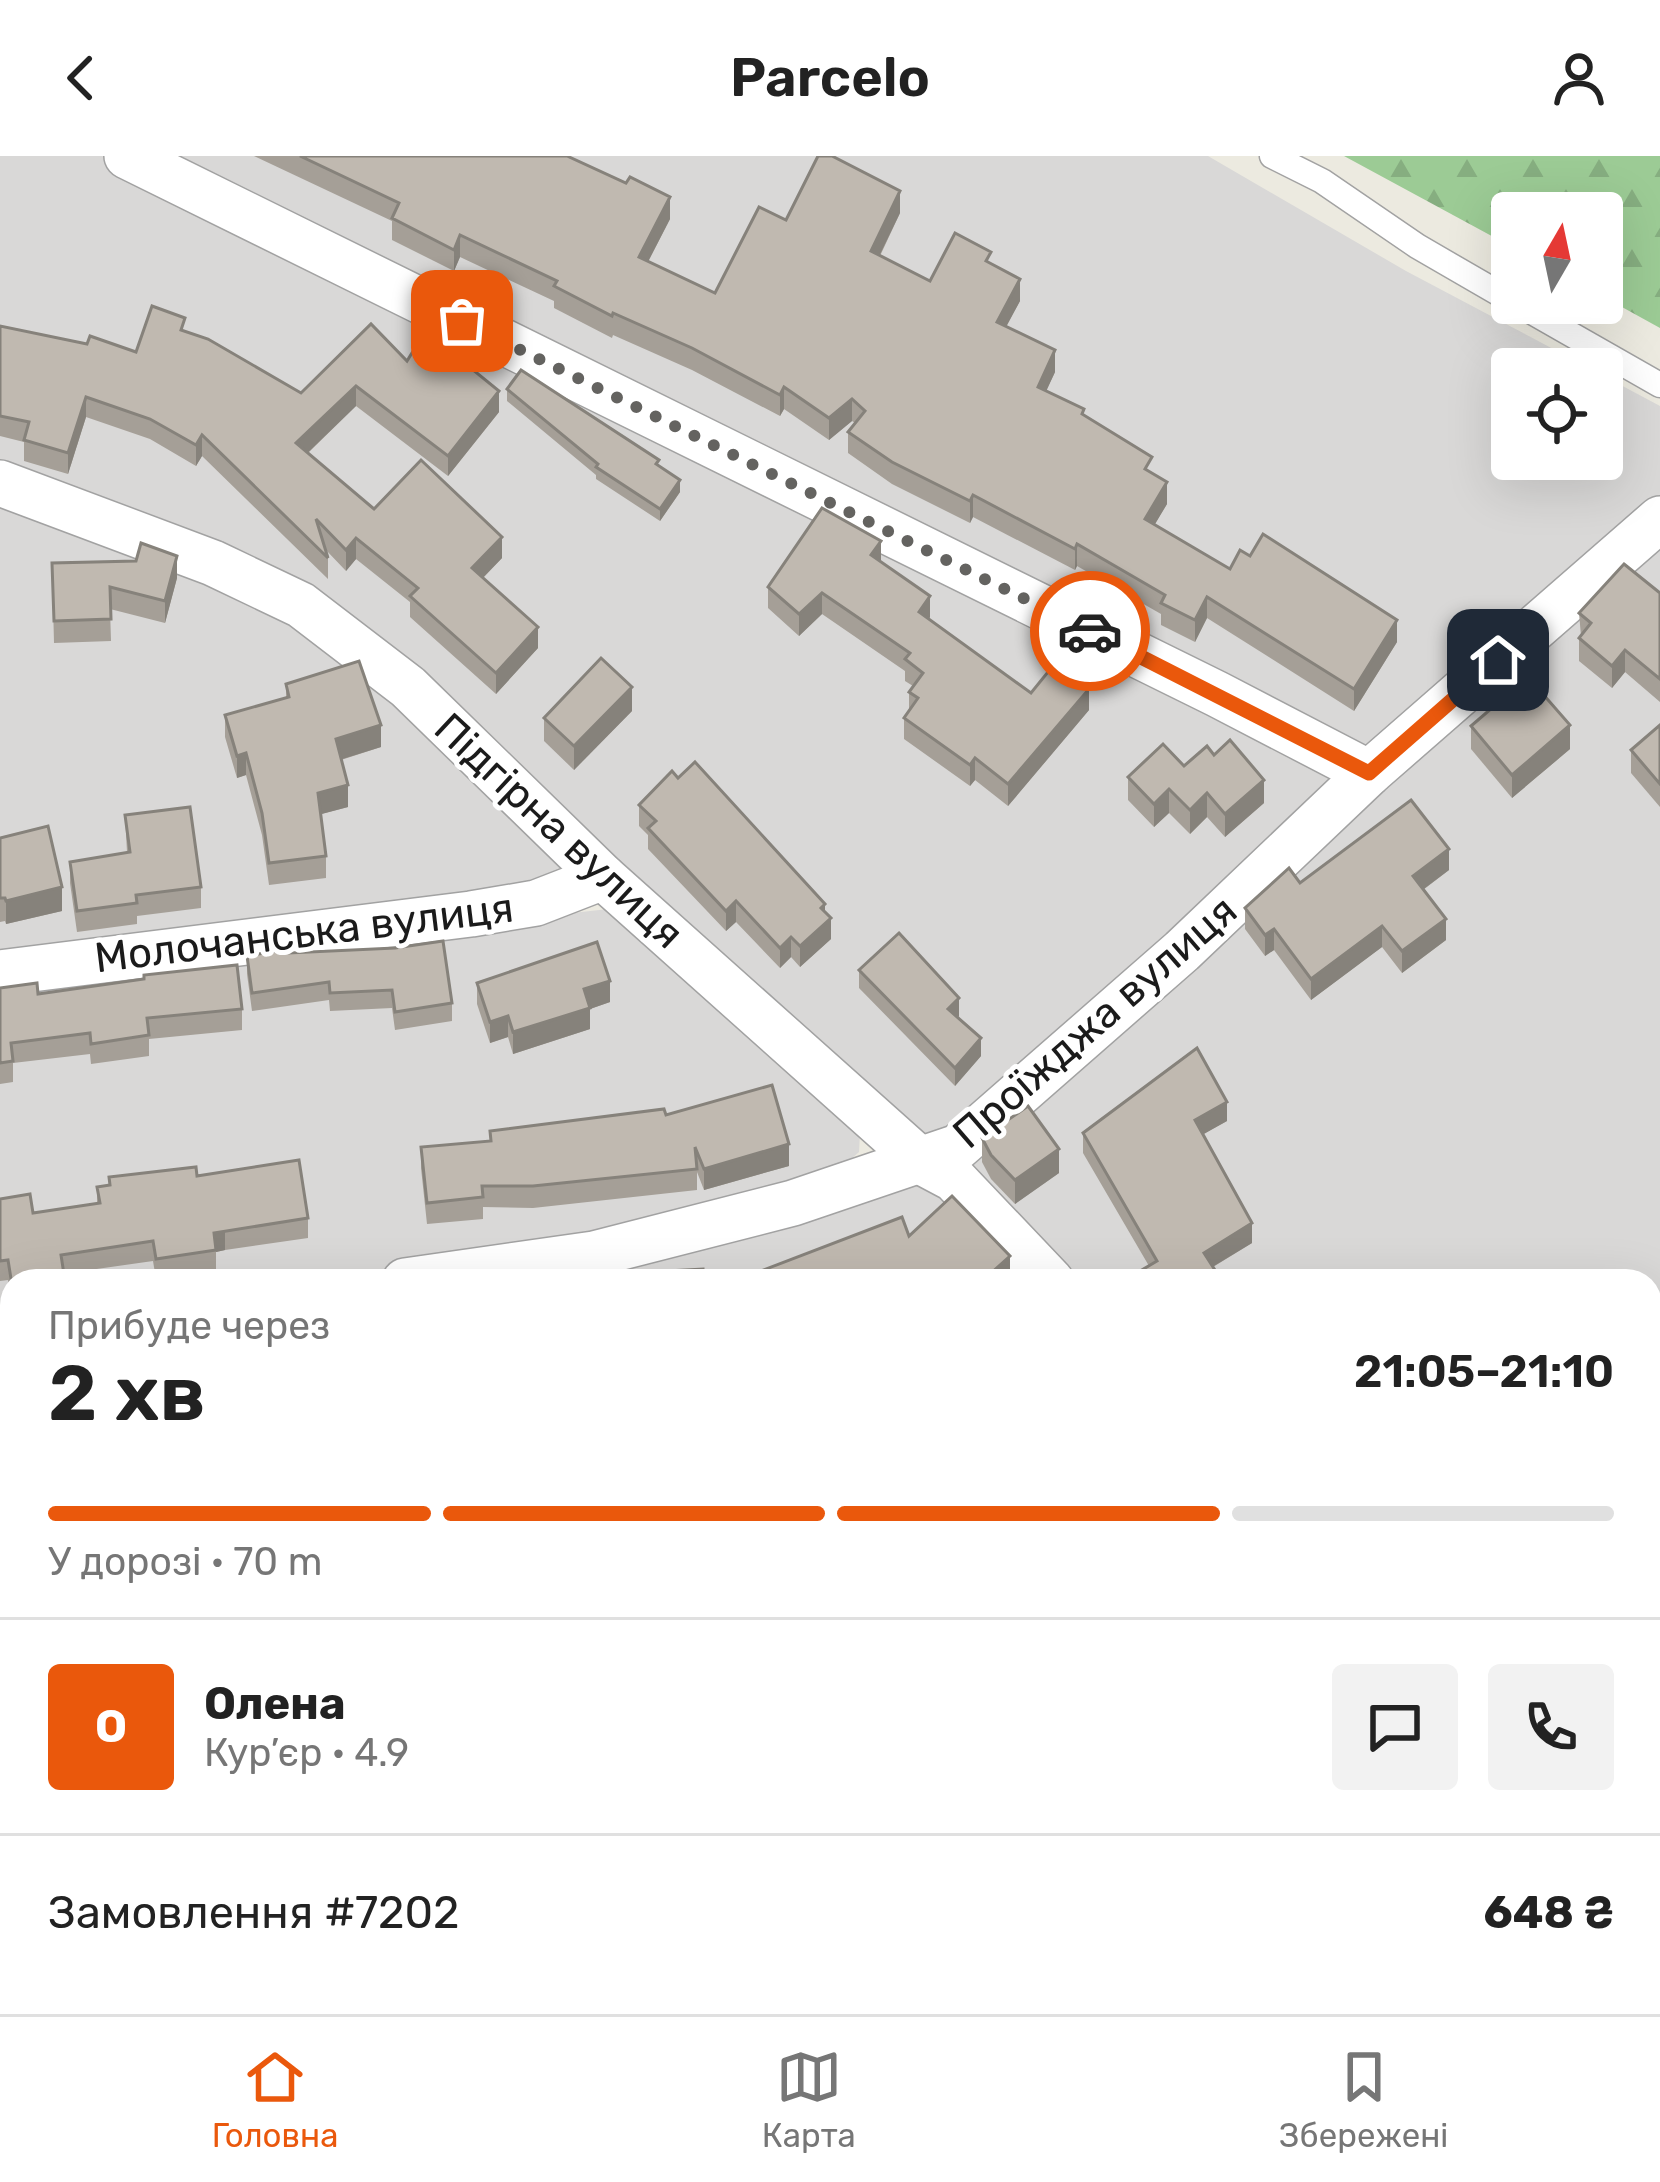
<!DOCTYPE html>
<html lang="uk">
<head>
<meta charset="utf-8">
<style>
	:root { --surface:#fff; --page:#f2f2f2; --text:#222; --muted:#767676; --line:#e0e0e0; --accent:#ea580c }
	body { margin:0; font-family:Rubik,sans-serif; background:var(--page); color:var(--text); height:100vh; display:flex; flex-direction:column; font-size:45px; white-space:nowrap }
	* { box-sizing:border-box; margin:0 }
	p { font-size:39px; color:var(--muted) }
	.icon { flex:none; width:66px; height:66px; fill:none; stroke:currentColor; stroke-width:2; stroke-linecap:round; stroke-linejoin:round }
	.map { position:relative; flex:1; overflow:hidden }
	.side { position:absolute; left:0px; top:1113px; width:1662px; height:747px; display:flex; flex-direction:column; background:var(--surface); border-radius:36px 36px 0 0; box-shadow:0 12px 48px #0002 }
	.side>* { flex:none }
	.needle { width:78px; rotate:9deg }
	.fabs { position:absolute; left:1491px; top:36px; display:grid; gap:24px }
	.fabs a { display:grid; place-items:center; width:132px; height:132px; border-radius:12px; background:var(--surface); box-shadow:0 12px 48px #0002; font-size:60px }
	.pin { position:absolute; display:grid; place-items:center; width:102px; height:102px; color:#fff; margin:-51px; border-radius:24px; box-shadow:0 6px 18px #0006 }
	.courier { position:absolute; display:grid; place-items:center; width:120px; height:120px; margin:-60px; border:9px solid #ea580c; border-radius:50%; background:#fff; color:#222; box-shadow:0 3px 15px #0007 }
	.headline em { font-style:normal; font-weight:600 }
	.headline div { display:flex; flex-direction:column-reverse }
	.headline { display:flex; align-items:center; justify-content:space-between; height:204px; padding:0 48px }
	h1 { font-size:78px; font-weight:600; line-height:90px }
	.bar { display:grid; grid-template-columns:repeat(4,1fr); gap:18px 12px; align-content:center; height:144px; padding:0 48px }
	.bar i { height:15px; border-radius:9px; background:var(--line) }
	.bar .current { background:var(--accent) }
	.bar p { grid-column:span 4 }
	.line { display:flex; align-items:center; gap:30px; padding:0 48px; border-top:3px solid var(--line) }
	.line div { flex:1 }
	.round { display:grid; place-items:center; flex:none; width:126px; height:126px; border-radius:12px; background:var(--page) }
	header { display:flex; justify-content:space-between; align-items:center; height:156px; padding:0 48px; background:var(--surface); font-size:54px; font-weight:600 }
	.dock { display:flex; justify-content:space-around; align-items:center; height:168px; border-top:3px solid var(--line); background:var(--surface); font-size:33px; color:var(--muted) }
	.dock a { display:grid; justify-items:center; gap:6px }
	.dock .current { color:var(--accent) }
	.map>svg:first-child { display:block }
</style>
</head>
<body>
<header><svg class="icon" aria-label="back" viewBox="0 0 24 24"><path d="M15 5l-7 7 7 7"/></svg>Parcelo<svg class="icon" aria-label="person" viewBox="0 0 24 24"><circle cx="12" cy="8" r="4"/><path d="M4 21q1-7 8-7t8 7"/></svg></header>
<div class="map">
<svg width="1660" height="1858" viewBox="0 0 1660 1858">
	<defs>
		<pattern id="forest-firs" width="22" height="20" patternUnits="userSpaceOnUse" patternTransform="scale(3)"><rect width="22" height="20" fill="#9ccb95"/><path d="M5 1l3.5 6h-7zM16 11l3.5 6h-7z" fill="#86ae80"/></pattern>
	</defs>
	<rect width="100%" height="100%" fill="#eceae0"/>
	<g fill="#d9d8d7">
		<polygon points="0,0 102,0 1324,605 1333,641 937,996 414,525 0,317"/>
		<polygon points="156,0 1208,0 1406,115 1591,213 1512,213 1512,303 1602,303 1602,219 1660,250 1660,350 1408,563 1357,593"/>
		<polygon points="0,336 295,455 562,692 559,714 542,732 0,808"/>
		<polygon points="1660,378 1660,1651 1650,1657 1650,1125 1061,1125 955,1009"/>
		<polygon points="626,751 861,958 859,996 824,1027 393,1118 378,1125 12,1125 12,1201 0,1203 0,827 174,802"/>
		<polygon points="920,1017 1042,1125 500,1125"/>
		<polygon points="273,1848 1243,1848 1251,1858 274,1858"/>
	</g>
	<polygon fill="#f8fed7" points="12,1256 12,1848 43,1848 43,1858 0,1858 0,1257"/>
	<polygon fill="url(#forest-firs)" points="1344,0 1660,0 1660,172 1602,140 1602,57 1512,57 1512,91"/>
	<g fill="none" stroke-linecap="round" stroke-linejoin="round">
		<defs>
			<g id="service">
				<polyline points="1272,0 1322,25 1417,90 1512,145"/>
				<polyline points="1516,147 1660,229"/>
				<polyline points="1650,1669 1660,1663"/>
			</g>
			<g id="minor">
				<polyline points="127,0 1217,538 1369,617"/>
				<polyline points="0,327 213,407 301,449 408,531 603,721 922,1006 954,1023 1051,1125"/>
				<polyline points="0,817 471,758 536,747 603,721"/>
				<polyline points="405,1125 594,1098 793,1047 958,991 1182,795 1369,617 1660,363"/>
				<polyline points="0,1223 12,1221"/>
				<polyline points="258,1848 258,1858"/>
				<polyline points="1256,1848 1263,1858"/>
				<polyline points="1409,1858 1421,1848"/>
			</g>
		</defs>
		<use href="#service" stroke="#a2a2a2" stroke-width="27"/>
		<use href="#minor" stroke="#a2a2a2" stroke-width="48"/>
		<use href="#service" stroke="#fff" stroke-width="24"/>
		<use href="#minor" stroke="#fff" stroke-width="45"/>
	</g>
	<g fill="#a59f97">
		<polygon points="254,0 567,0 670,63 648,106 715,137 786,64 900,57 880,100 930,125 991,108 1020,145 1006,170 1055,216 1046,235 1084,259 1152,317 1167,348 1154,369 1230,413 1397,486 1354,555 1207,462 1195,486 1161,469 1161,458 1077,410 1075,414 973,361 970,367 892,328 848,297 848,276 855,267 852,265 829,284 784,253 780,260 692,214 613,179 612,182 554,152 554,145 460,101 454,115 392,84 392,65"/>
		<polygon points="0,170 87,188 136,196 185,175 301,237 407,205 476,202 470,212 499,256 448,320 356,250 308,297 374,353 502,402 483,422 538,492 496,538 410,461 410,446 356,403 346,415 325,393 328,402 328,423 202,300 196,310 150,283 86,261 68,318 24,305 24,286 0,280"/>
		<polygon points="507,233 659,310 680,336 660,365 596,323 596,319 507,245"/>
		<polygon points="881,406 930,461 929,463 1031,537 1089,554 1008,650 975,624 970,630 904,583 904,562 909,555 909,536 913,530 905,525 905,515 822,458 799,480 768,452 768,431"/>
		<polygon points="52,407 177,422 165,467 110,453 111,485 54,487"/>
		<polygon points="1660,437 1660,546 1625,516 1612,532 1579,505 1579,482 1581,480 1579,457"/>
		<polygon points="286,528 381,591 341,604 348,651 321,658 326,700 326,722 269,729 262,679 246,619 237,622 225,581 225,559 286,542"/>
		<polygon points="632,555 574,614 544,585 544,562"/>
		<polygon points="1660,569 1660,651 1631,617 1631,594"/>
		<polygon points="1471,570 1570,593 1512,642 1471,593"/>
		<polygon points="1184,610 1264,647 1225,681 1207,661 1190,678 1169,657 1154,671 1128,644 1128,621"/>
		<polygon points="639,649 825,756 831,783 800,811 791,801 780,812 736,766 726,775 648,693 648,679 639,670"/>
		<polygon points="125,659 201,731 201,752 137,760 137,768 77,776 70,727 70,706 127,696"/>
		<polygon points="0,682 62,755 6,768 5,765 0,766"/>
		<polygon points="1449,714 1423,734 1446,784 1402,817 1382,791 1311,844 1274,794 1265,800 1245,773 1245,752 1300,727"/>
		<polygon points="289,797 452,847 452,865 395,874 392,852 330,855 329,844 252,855 247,818 247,800"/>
		<polygon points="859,814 959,860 958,861 981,900 955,930 859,832"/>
		<polygon points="477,827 610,846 590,853 590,873 513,898 508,881 490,887 477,848"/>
		<polygon points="0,832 38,838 242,853 242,874 149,883 149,900 91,908 90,898 13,907 13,926 0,928"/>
		<polygon points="666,959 789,1010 704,1034 697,1016 697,1034 533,1052 483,1051 483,1063 427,1068 421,1012 421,991 490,985 490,975"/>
		<polygon points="1227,965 1203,978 1252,1087 1213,1111 1222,1125 1135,1125 1135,1118 1149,1110 1083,997 1083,977"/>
		<polygon points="982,982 1059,1017 1015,1048 991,1023 982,1006"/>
		<polygon points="197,1020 308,1062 308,1082 225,1094 216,1096 216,1114 156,1123 153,1105 12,1125 12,1149 8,1124 0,1125 0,1043 33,1057 97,1048 97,1031 109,1029 109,1021"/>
		<polygon points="1660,1180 1660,1278 1650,1260 1650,1185"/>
		<polygon points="0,1404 6,1404 8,1451 0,1452"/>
		<polygon points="0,1611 1,1658 12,1658 12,1739 0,1739"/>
		<polygon points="1660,1704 1660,1842 1650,1822 1650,1709"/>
	</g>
	<g fill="#86827b">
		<polygon points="900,35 900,57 871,117 871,95"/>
		<polygon points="670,41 670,63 639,123 639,101"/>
		<polygon points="460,79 460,101 454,115 454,94"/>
		<polygon points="1020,123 1020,145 997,188 997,166"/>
		<polygon points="476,182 476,202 462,225 462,205"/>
		<polygon points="1055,194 1055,216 1038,253 1038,231"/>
		<polygon points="356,230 356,250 296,308 296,287"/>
		<polygon points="784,231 784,253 780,260 780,239"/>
		<polygon points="499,235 499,256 448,320 448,300"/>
		<polygon points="86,241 86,261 68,318 68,297"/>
		<polygon points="852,243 852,265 829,284 829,262"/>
		<polygon points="202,279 202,300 196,310 196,289"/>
		<polygon points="680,324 680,336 660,365 660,353"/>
		<polygon points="1167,326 1167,348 1145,385 1145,363"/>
		<polygon points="973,339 973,361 970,367 970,345"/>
		<polygon points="502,381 502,402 472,433 472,412"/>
		<polygon points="356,382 356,403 346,415 346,394"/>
		<polygon points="881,385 881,406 871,399"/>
		<polygon points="1077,388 1077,410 1075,414 1075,393"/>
		<polygon points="177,400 177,422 165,467 165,445"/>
		<polygon points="822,437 822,458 799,480 799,458"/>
		<polygon points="930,440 930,461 919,477 919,456"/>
		<polygon points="1207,441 1207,462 1195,486 1195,464"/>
		<polygon points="1397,464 1397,486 1354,555 1354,533"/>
		<polygon points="538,471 538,492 496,538 496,517"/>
		<polygon points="1625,494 1625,516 1612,532 1612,510"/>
		<polygon points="632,531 632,555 574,614 574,590"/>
		<polygon points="1089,533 1089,554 1008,650 1008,628"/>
		<polygon points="381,569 381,591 336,605 336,583"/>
		<polygon points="1570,569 1570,593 1512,642 1512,619"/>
		<polygon points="246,597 246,619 237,622 237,600"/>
		<polygon points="975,602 975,624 970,630 970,609"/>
		<polygon points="1264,624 1264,647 1225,681 1225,658"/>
		<polygon points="348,629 348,651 318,659 318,637"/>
		<polygon points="1169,633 1169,657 1154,671 1154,648"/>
		<polygon points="1207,637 1207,661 1190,678 1190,654"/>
		<polygon points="1449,693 1449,714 1413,741 1413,720"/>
		<polygon points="62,731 62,755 6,768 6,745"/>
		<polygon points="736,745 736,766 726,775 726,755"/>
		<polygon points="825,748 825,768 831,762 831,783 800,811 800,790"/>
		<polygon points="1446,763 1446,784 1402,817 1402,795"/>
		<polygon points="1382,770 1382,791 1311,844 1311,823"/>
		<polygon points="1274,773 1274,794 1265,800 1265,779"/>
		<polygon points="791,781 791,801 780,812 780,792"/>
		<polygon points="610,825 610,846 590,853 590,873 513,898 513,876 584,833"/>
		<polygon points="959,842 959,860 948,871 948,853"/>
		<polygon points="508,860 508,881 490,887 490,866"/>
		<polygon points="981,882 981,900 955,930 955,912"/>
		<polygon points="1227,946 1227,965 1195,983 1195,964"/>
		<polygon points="789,988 789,1010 704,1034 704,1013"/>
		<polygon points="1059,993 1059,1017 1015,1048 1015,1024"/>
		<polygon points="1252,1067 1252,1087 1204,1116 1204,1097"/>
		<polygon points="225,1074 225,1094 216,1096 214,1077"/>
		<polygon points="1010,1100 1010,1121 1005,1125 989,1125 989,1119"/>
		<polygon points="1660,1532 1660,1554 1650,1562 1650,1541"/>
	</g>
	<g fill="#c0b9b0" stroke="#86827b" stroke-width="3">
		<polygon points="300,0 567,0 626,27 630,21 670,41 639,101 715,137 759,51 786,64 818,0 832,0 900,35 871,95 930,125 955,77 991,96 986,105 1020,123 997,166 1055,194 1038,231 1084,253 1082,258 1152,301 1145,313 1167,326 1145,363 1230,413 1240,394 1250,400 1263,378 1397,464 1354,533 1207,441 1195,464 1161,447 1165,439 1077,388 1075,393 973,339 970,345 892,306 848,276 865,255 852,243 829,262 784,231 780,239 692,192 613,157 612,160 554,130 557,125 460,79 454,94 392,62 399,47"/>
		<polygon points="152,150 185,162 181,174 208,183 301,237 371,168 407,205 434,161 476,182 462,205 499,235 448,300 356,230 296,287 374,353 421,304 502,381 472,412 538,471 496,517 410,440 418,432 356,382 346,394 316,363 328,402 202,279 196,289 150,263 86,241 68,297 24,284 29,266 0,260 0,170 87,188 90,180 136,196"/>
		<polygon points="521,214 659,304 656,308 680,324 660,353 596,311 598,308 507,233"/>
		<polygon points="822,352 881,385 871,399 930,440 919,456 1031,537 1056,506 1089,533 1008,628 975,602 970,609 904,562 918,542 909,536 923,517 905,503 910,497 822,437 799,458 768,431"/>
		<polygon points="141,387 177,400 165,445 110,431 111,463 54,465 52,407 136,405"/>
		<polygon points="1624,408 1660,437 1660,523 1625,494 1612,510 1579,482 1591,467 1579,457"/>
		<polygon points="601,502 632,531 574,590 544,562"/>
		<polygon points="359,505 381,569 336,583 348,629 318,637 326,700 269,707 262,657 246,597 237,600 225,559 289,541 286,528"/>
		<polygon points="1528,521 1570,569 1512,619 1471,570"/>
		<polygon points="1660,569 1660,628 1631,594"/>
		<polygon points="1230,584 1264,624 1225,658 1207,637 1190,654 1169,633 1154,648 1128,621 1163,588 1184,610 1207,590 1214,599"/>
		<polygon points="695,606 825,748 821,752 831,762 800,790 791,781 780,792 736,745 726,755 648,672 656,665 639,649 672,615 678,622"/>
		<polygon points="1411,644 1449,693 1413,720 1446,763 1402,795 1382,770 1311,823 1274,773 1265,779 1245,752 1289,712 1300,727"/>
		<polygon points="190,651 201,731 136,739 137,747 77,755 70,706 130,696 125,659"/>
		<polygon points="48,670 62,731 6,745 5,742 0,742 0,682"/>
		<polygon points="899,777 959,842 948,853 981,882 955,912 859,814"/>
		<polygon points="443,785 452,847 395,856 392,834 330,837 329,826 252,837 247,800 289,793 289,797 395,792"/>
		<polygon points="597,786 610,825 584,833 590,852 513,876 508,860 490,866 477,827"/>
		<polygon points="237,809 242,853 147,862 149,879 91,888 90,877 11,887 13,905 0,907 0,832 37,827 38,838 144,823 144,819"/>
		<polygon points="1197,892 1227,946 1195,964 1252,1067 1204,1097 1222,1125 1139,1125 1135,1118 1157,1105 1083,977"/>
		<polygon points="772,929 789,988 704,1013 695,991 697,1013 533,1030 482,1030 483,1041 427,1047 421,991 491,985 490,975 664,953 666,959"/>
		<polygon points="1028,950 1059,993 1015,1024 991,999 982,982"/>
		<polygon points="299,1004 308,1062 214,1077 216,1094 156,1103 153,1085 61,1099 65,1125 12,1125 12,1129 8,1104 0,1105 0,1043 30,1038 33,1057 100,1047 97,1031 110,1029 109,1021 196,1011 197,1020"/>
		<polygon points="952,1040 1010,1100 989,1119 991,1125 746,1125 745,1121 902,1061 909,1080"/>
		<polygon points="703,1113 703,1125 669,1125 668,1115"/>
		<polygon points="1660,1180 1660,1256 1650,1238 1650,1185"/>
		<polygon points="0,1404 6,1404 8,1439 0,1440"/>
		<polygon points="1650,1496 1660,1507 1660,1532 1650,1541"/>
		<polygon points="0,1611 1,1658 12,1658 12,1718 0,1718"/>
		<polygon points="1660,1704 1660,1818 1650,1798 1650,1709"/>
		<rect x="45" y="1848" width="176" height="10"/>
		<polygon points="649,1848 702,1848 701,1858 648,1857"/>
		<polygon points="1491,1848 1613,1848 1620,1858 1470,1858"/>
	</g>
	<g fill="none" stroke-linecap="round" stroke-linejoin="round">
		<polyline stroke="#646360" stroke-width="12" stroke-dasharray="0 21.6" points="462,165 1090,475"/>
		<polyline stroke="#ea580c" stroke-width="15" points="1090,475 1369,617 1498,504"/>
	</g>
	<g text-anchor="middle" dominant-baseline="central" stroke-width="10" stroke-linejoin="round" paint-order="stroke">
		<g font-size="42" fill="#1b1b1b" stroke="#fff">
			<text transform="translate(559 675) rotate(43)">Підгірна вулиця</text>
			<text transform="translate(304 777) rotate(-7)">Молочанська вулиця</text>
			<text transform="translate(1095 866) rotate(-41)">Проїжджа вулиця</text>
		</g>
	</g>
</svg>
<div class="fabs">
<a><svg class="needle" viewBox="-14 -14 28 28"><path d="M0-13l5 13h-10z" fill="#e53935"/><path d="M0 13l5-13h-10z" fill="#767676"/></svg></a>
<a><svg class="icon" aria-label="locate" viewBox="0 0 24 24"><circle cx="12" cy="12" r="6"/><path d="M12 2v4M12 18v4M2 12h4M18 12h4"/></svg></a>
</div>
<div class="pin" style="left:462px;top:165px;background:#ea580c"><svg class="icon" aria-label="bag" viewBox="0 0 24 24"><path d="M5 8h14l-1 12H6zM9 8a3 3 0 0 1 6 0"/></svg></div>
<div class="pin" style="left:1498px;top:504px;background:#1f2937"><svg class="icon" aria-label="home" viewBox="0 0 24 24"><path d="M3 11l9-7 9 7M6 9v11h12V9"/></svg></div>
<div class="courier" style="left:1090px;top:475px"><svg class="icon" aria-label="car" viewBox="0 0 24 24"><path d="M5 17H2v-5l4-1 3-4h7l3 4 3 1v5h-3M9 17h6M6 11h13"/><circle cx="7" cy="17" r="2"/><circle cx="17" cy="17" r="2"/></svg></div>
<section class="side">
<div class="headline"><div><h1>2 хв</h1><p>Прибуде через</p></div><em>21:05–21:10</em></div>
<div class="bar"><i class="current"></i><i class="current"></i><i class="current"></i><i></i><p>У дорозі · 70 m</p></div>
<div class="line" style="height:216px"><b class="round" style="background:var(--accent);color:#fff">О</b><div><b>Олена</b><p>Кур’єр · 4.9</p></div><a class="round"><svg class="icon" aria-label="chat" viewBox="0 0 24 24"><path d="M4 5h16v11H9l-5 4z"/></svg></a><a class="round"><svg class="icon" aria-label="phone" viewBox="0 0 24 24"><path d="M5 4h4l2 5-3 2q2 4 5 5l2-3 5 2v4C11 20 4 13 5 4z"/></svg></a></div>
<div class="line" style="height:156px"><div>Замовлення #7202</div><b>648 ₴</b></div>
</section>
</div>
<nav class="dock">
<a class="current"><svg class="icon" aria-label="home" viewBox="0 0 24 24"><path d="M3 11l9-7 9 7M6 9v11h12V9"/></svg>Головна</a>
<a><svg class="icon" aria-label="map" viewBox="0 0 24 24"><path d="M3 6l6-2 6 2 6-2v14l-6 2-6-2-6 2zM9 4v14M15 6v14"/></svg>Карта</a>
<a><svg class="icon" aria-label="saved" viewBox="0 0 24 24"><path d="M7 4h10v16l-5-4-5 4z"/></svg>Збережені</a>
</nav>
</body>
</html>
